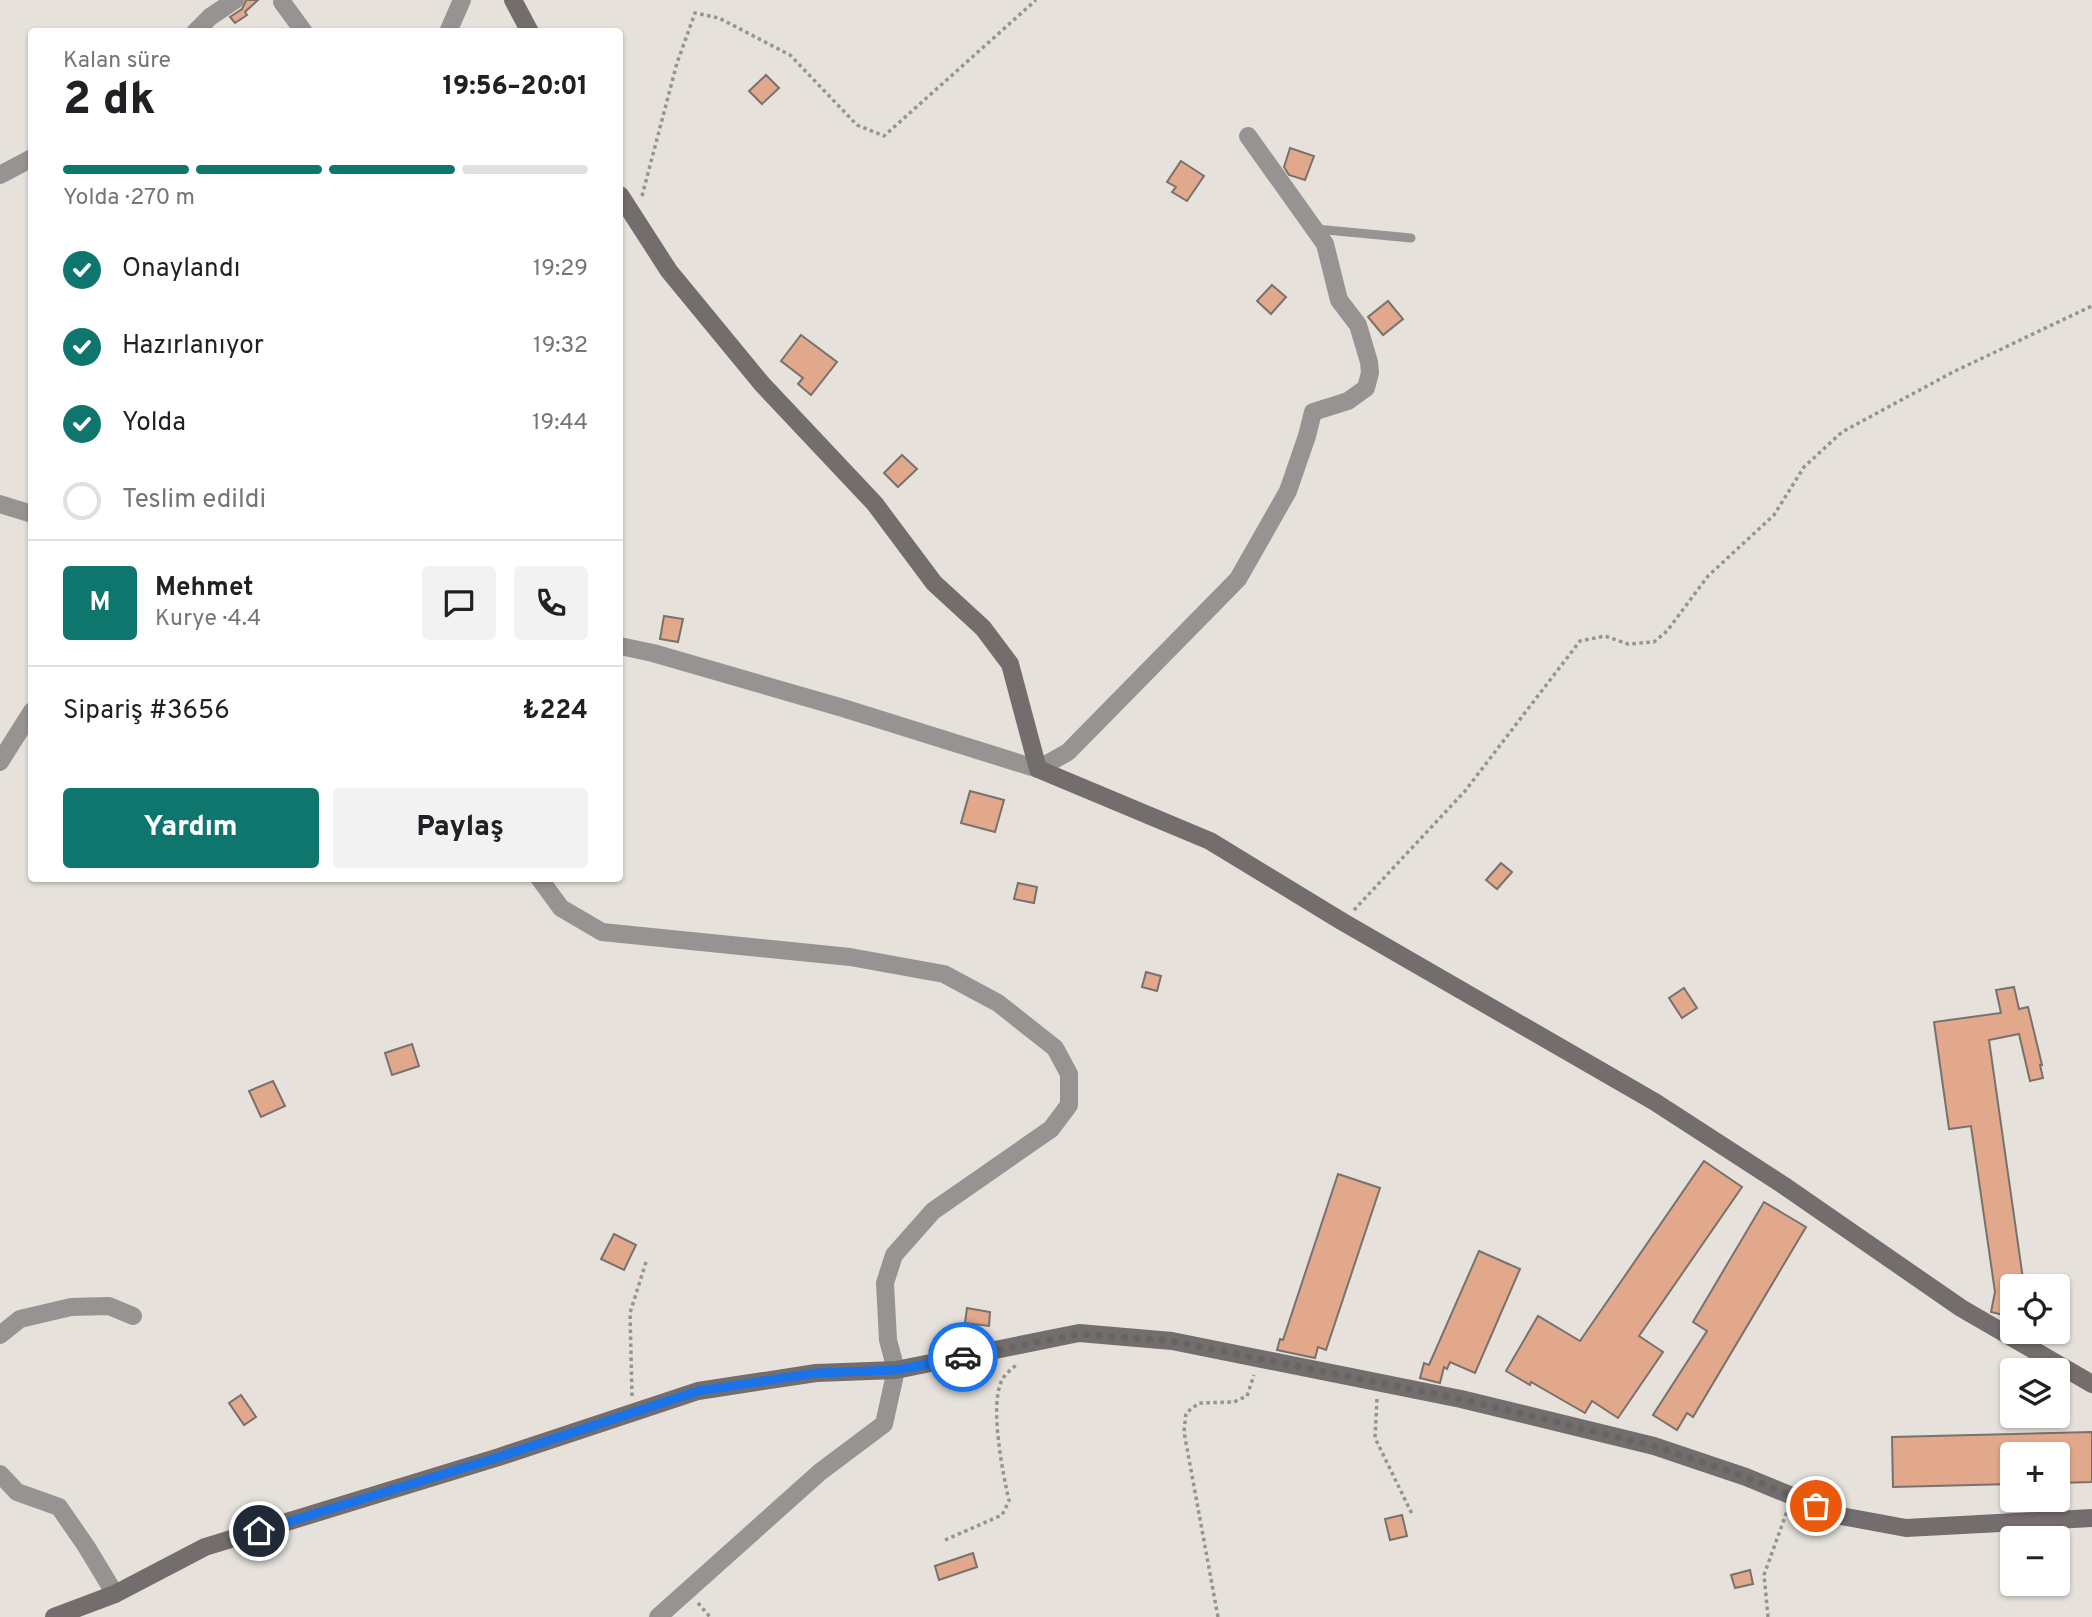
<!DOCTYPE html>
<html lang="tr">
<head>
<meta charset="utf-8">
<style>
	:root { --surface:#fff; --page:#f2f2f2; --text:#202124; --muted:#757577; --line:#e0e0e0; --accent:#0f766e }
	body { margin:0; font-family:Overpass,sans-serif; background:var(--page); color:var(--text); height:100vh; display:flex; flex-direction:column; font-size:26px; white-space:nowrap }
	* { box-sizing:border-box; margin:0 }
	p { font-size:23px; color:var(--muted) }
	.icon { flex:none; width:38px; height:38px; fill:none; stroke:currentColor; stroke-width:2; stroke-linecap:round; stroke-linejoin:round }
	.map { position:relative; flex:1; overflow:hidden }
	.details { position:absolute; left:28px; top:28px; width:595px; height:854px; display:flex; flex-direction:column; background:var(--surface); border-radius:7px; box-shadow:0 2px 5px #0004 }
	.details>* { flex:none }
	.fabs { position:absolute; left:2000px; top:1274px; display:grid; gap:14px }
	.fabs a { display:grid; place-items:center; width:70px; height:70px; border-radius:7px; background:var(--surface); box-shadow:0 2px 5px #0004; font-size:35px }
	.pin { position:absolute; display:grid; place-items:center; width:60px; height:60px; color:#fff; margin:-30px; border:4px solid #fff; border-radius:50%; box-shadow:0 2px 7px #0007 }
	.courier { position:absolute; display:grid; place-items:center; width:70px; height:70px; margin:-35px; border:5px solid #1a73e8; border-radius:50%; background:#fff; color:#222; box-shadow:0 2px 9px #0007 }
	.summary em { font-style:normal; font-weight:800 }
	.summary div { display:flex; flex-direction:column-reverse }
	.summary { display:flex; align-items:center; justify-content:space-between; height:119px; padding:0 35px }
	h1 { font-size:46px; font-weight:800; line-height:52px }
	.bar { display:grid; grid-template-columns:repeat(4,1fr); gap:10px 7px; align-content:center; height:84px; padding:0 35px }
	.bar i { height:9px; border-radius:5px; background:var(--line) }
	.bar .on { background:var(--accent) }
	.bar p { grid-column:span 4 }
	.line { display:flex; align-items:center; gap:18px; padding:0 35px; border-top:2px solid var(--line) }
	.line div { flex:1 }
	.round { display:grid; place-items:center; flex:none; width:74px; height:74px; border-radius:7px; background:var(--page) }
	ol { padding:0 35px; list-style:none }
	li { display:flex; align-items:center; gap:21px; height:77px }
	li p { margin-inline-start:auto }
	li .icon { padding:7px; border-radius:50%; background:var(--accent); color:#fff; stroke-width:4 }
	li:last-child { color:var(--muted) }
	li i { width:38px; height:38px; border:4px solid var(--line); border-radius:50% }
	.cta { display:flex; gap:14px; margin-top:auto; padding:14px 35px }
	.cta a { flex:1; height:80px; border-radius:7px; background:var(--accent); color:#fff; font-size:28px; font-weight:800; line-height:80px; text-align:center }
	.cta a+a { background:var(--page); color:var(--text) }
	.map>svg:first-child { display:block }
</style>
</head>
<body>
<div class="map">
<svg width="2092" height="1617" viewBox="0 0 2092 1617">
	<rect width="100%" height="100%" fill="#e6e1db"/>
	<g fill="#e2a88b" stroke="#78716e" stroke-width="2">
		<polygon points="246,0 258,0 245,12 247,15 235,23 230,17 242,9"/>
		<polygon points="766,75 779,88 762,104 749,91"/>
		<polygon points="1290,148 1314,156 1305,180 1289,175 1284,167"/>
		<polygon points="1181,161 1204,176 1187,201 1172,192 1176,187 1167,182"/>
		<polygon points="1272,285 1286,297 1271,314 1257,301"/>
		<polygon points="1388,301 1403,319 1383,335 1368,317"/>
		<polygon points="801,335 837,362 811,395 798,384 803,378 781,361"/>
		<polygon points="902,455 917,469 898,487 884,473"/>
		<polygon points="664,616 683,619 678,642 660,639"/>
		<polygon points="970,791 1004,800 995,832 961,823"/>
		<polygon points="1501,863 1512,872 1497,889 1486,880"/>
		<polygon points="1018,883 1037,887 1034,903 1014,899"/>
		<polygon points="1146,972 1161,976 1157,991 1142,987"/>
		<polygon points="2014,987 2019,1009 2028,1007 2042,1065 2040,1065 2043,1078 2030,1081 2019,1034 1989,1040 2024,1286 2012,1286 2012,1317 1991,1312 1995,1292 1971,1126 1949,1129 1934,1022 2001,1013 1996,990"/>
		<polygon points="1684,988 1697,1008 1682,1018 1669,998"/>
		<polygon points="412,1044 419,1066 392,1075 385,1053"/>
		<polygon points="273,1081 285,1106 261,1117 249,1091"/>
		<polygon points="1704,1161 1742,1187 1639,1336 1663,1352 1618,1418 1592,1401 1585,1413 1531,1382 1530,1385 1506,1371 1538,1316 1580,1341"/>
		<polygon points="1338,1174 1380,1188 1326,1350 1318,1347 1315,1358 1277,1350 1280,1339 1283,1340"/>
		<polygon points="1764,1202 1806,1227 1693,1417 1687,1413 1677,1430 1653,1415 1707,1331 1693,1322"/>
		<polygon points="614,1234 636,1245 624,1270 601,1259"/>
		<polygon points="1479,1251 1520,1269 1475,1373 1450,1362 1447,1369 1444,1367 1440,1383 1420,1378 1424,1363 1429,1365"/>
		<polygon points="967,1308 990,1312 989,1326 965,1323"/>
		<polygon points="241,1395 256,1417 244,1425 229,1403"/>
		<polygon points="2092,1432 2092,1482 2058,1483 2058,1454 2012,1454 2012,1484 1893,1487 1892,1437"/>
		<polygon points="1402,1515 1407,1536 1390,1540 1385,1519"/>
		<polygon points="973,1553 977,1567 939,1580 935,1566"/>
		<polygon points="1750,1570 1753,1584 1735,1588 1731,1575"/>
	</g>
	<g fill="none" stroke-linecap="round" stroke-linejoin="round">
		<g stroke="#97938e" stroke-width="3.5" stroke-dasharray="3.5 3.5" stroke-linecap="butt">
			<polyline points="642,196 677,63 695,13 719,18 790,55 857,125 884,136 1036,0"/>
			<polyline points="1354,910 1465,791 1580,641 1605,636 1628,644 1654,642 1667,631 1708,576 1774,515 1804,467 1842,432 1953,372 2092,306"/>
			<polyline points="632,1396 630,1313 646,1262"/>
			<polyline points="1377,1399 1375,1438 1413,1516"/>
			<path d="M945,1540L1002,1515L1009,1501C1003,1473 989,1406 1002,1380C1005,1374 1012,1369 1017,1364"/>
			<polyline points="698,1603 710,1617"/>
			<polyline points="1218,1617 1184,1432 1186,1413 1199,1403 1234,1402 1247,1396 1254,1375"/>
			<polyline points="1768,1617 1764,1575 1787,1511"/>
		</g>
		<polyline stroke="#979393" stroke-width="9" points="1316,229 1411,238"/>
		<g stroke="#979393" stroke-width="18">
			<polyline points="282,2 304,32"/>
			<polyline points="195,32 210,17 235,0"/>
			<polyline points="448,32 462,0"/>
			<polyline points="0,175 32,158"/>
			<polyline points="0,504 32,514"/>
			<polyline points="620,646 653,653 843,708 1038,769 1068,752 1238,579 1288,491 1307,436 1313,412 1348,401 1366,388 1370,373 1369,362 1358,325 1339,300 1325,244 1248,136"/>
			<polyline points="0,762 32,711"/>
			<polyline points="539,878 561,908 602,932 850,957 944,974 998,1003 1055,1048 1069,1074 1069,1105 1051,1129 933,1211 894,1255 885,1283 888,1340 896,1370 884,1424 820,1472 658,1617"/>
			<polyline points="0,1335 20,1319 71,1307 109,1306 133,1316"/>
			<polyline points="0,1474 17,1492 59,1507 86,1546 115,1594"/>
		</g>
		<g stroke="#736d6d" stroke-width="18">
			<polyline points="513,0 530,32"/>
			<polyline points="620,195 669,271 762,384 875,504 934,583 983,628 1010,664 1038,769 1210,841 1343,922 1655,1102 1783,1185 1961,1308 2092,1384"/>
			<polyline points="54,1617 115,1594 205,1547 499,1457 698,1391 816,1373 896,1370 1079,1333 1172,1341 1461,1399 1654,1446 1746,1477 1841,1516 1906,1528 2092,1518"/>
		</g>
	</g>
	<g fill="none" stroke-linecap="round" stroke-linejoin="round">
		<polyline stroke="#676561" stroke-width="7" stroke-dasharray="0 12.6" points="963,1357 1079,1334 1172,1341 1461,1399 1654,1446 1746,1477 1816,1506"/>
		<polyline stroke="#1a73e8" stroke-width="9" points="259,1531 499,1457 698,1391 816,1373 896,1370 963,1357"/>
	</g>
</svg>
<div class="fabs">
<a><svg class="icon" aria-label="locate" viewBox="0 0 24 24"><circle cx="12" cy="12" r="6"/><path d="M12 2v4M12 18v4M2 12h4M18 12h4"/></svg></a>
<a><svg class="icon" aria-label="layers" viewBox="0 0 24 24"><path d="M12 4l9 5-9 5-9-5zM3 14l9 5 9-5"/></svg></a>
<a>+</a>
<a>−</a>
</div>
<div class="pin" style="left:1816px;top:1506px;background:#ea580c"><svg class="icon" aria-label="bag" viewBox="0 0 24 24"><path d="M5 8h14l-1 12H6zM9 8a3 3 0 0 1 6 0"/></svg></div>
<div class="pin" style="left:259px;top:1531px;background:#1f2937"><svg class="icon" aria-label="home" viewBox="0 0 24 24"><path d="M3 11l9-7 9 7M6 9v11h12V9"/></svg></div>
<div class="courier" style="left:963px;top:1357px"><svg class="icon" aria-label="car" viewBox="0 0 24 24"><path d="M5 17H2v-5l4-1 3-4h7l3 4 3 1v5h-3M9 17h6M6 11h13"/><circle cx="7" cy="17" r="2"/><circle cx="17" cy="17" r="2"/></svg></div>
<section class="details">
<div class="summary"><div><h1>2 dk</h1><p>Kalan süre</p></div><em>19:56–20:01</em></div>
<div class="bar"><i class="on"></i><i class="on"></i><i class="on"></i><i></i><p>Yolda · 270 m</p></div>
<ol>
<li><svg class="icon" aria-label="check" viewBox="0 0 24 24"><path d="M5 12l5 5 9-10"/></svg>Onaylandı<p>19:29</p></li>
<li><svg class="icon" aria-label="check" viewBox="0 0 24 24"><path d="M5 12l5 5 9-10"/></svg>Hazırlanıyor<p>19:32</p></li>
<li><svg class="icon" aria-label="check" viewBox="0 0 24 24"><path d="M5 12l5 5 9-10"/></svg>Yolda<p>19:44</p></li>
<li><i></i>Teslim edildi</li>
</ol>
<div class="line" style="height:126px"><b class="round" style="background:var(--accent);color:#fff">M</b><div><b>Mehmet</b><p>Kurye · 4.4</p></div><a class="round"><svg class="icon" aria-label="chat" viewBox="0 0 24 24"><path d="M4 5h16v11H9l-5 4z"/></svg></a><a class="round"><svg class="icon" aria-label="phone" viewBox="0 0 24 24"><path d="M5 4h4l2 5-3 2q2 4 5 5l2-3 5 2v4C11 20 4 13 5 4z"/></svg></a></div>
<div class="line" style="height:91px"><div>Sipariş #3656</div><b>₺224</b></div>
<div class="cta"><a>Yardım</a><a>Paylaş</a></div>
</section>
</div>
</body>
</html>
